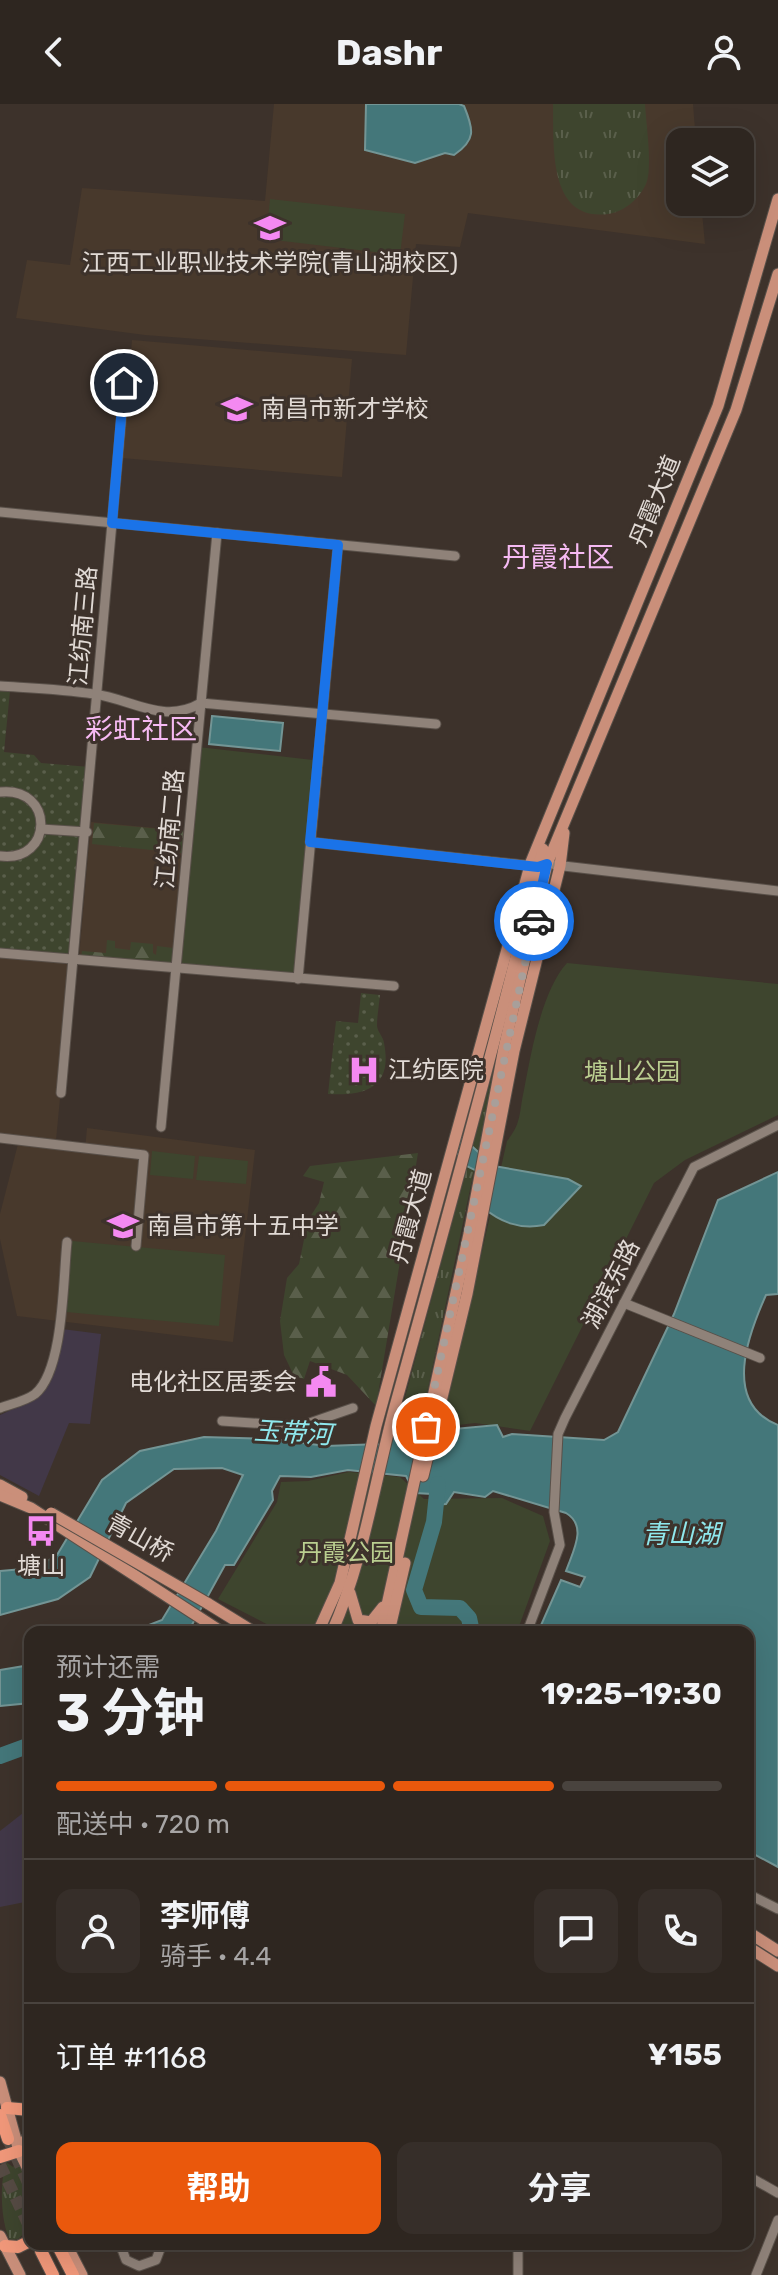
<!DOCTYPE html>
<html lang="zh">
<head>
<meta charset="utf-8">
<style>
	:root { --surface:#2e2620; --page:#362e29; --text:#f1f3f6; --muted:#a7a5a5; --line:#49433e; --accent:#ea580c }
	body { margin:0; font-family:Rubik,"Noto Sans SC",sans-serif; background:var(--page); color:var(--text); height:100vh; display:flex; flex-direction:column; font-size:30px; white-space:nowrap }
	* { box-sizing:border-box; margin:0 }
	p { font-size:26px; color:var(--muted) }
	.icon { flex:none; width:44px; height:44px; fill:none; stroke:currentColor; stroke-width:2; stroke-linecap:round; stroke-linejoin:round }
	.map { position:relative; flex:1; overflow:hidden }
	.side { position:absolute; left:24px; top:1522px; width:730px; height:624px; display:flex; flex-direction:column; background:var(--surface); border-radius:16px; box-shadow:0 8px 32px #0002,0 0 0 2px var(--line) }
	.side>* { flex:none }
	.tools { position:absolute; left:666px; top:24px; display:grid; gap:16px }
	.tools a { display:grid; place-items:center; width:88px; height:88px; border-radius:16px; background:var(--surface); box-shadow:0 8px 32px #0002,0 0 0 2px var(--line); font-size:40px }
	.pin { position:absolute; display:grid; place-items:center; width:68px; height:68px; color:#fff; margin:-34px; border:4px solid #fff; border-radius:50%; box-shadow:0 2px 8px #0007 }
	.courier { position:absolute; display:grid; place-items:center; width:80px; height:80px; margin:-40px; border:6px solid #1a73e8; border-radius:50%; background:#fff; color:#222; box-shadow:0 2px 10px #0007 }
	.headline em { font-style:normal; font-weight:700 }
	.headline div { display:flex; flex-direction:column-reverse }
	.headline { display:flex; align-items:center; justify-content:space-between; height:136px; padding:0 32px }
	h1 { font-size:52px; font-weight:700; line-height:60px }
	.bar { display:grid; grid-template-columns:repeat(4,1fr); gap:12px 8px; align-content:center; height:96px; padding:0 32px }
	.bar i { height:10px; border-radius:6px; background:var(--line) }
	.bar .current { background:var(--accent) }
	.bar p { grid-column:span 4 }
	.line { display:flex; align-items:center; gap:20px; padding:0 32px; border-top:2px solid var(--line) }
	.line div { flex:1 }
	.round { display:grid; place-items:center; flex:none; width:84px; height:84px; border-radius:16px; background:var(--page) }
	.button { display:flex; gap:16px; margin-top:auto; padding:16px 32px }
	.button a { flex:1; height:92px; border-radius:16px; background:var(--accent); color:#fff; font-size:32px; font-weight:700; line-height:92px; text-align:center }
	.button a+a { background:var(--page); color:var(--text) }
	header { display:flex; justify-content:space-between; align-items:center; height:104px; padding:0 32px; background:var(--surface); font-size:36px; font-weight:700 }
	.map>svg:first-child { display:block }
</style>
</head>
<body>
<header><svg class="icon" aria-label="back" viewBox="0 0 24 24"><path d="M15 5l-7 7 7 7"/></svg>Dashr<svg class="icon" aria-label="person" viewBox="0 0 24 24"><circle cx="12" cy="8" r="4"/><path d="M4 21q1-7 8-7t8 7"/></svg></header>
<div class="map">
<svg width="778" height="2171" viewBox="0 0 778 2171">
	<defs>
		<pattern id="grass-tufts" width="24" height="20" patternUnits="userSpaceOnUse" patternTransform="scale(2)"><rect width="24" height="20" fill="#3e452e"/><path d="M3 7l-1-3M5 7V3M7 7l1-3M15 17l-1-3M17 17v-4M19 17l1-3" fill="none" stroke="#5a5f4b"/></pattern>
		<pattern id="forest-firs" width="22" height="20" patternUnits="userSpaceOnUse" patternTransform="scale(2)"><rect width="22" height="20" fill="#3e452e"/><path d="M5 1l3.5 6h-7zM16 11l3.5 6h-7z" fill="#5a5f4b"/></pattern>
		<pattern id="garden-dots" width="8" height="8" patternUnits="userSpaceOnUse" patternTransform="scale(2)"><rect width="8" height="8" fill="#3e452e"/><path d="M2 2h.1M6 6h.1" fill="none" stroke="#5a5f4b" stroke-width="1.8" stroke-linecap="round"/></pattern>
	</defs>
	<rect width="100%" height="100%" fill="#3d322b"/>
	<g fill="#423848">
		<polygon points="62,1225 101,1230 90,1320 69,1319 39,1392 0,1371 0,1311 37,1294"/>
		<polygon points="23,1709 30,1744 30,1797 0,1803 0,1727"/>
	</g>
	<g fill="#48392c">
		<polygon points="274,0 693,0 696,38 680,38 680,98 701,98 705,140 468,109 460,143 416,140 406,251 145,231 16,214 27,156 70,161 82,84 265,97"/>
		<polygon points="132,236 352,255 342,373 122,354"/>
		<polygon points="91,718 189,727 178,863 79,854"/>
		<polygon points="0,853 73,859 56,1036 0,1030"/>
		<polygon points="87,1024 255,1046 233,1238 17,1212 0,1135 0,1110 18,1040 85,1046"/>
	</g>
	<g fill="url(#grass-tufts)">
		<path d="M553,0H645C646,19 653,65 646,80C639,95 624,108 608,110C547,118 554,39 553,0Z"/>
		<polygon points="502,934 420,1322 397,1323"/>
		<path d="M30,2037V2124L18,2135L10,2136C0,2116 0,2077 6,2058L13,2063Z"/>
	</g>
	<g fill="url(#forest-firs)">
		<polygon points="94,719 183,727 182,749 92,740"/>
		<polygon points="107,836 115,837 115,844 130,846 131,838 153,840 153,849 156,851 157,842 173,844 173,839 178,839 177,860 81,853 82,847 106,849"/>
		<polygon points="418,1049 376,1302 347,1271 310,1257 304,1275 294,1272 284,1251 280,1217 287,1174 299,1160 308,1116 319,1099 324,1078 303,1072 310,1062"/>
	</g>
	<g fill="#3e452e">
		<polygon points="270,95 405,110 400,151 266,135"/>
		<polygon points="198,643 313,656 298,875 179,865"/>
		<path d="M567,859L778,880V1011L685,1056L654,1079L530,1327L475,1319L442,1323L507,1037C522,1019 519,1008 524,986C531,949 542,886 567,859Z"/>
		<polygon points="152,1047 195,1052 193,1075 150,1071"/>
		<polygon points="199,1052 248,1057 246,1080 196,1076"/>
		<polygon points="72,1137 225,1151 219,1222 66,1208"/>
		<polygon points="349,1368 400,1373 424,1395 502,1394 543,1412 550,1437 517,1528 282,1528 218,1495 277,1398 281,1378 308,1377"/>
	</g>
	<g fill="url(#garden-dots)">
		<polygon points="0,586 10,587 4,648 34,651 41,659 90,663 73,852 0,847"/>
		<path d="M361,889L380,891C379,901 377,912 377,922C378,929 383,932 384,939C393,984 365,992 328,990L336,917L358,919Z"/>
	</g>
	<g fill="#44777a" stroke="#739595" stroke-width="2">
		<path d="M366,0H459L464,2C474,26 476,36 454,51L445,49L415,59L365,46Z"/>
		<polygon points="212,612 283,619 280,647 209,640"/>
		<path d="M456,1028L494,1062L568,1075L581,1082L544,1121C519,1126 500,1118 481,1102L483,1071C460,1055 464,1070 452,1036Z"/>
		<path d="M778,1068V1190L766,1191C748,1231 722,1299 778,1321V1763L748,1747V1528H538L561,1476L580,1483L585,1473L566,1467C573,1447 588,1422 566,1409L493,1387L485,1393L454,1388L446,1400L435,1401L432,1390L415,1389L406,1372L348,1366L311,1373L280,1372L272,1387L273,1396L234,1461H225L188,1528H131L162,1516L216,1427L243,1371L222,1364L174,1365L126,1399L90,1473L58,1495L0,1511V1467L35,1464L57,1451L102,1376L140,1347L204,1333L272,1335L326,1342L380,1340L400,1330L497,1321L503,1333L512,1330L604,1336L618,1328L674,1210L718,1096Z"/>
		<polygon points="30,1561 30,1599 0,1602 0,1566"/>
	</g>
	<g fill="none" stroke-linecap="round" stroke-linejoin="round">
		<g stroke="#44777a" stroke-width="16">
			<polyline points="438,1380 434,1418 414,1486 421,1503 460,1504 469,1514 472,1528"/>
			<polyline points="0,1652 30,1641"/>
		</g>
		<g stroke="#564b44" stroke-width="12" stroke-dasharray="12 6" stroke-linecap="butt">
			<polyline points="8,2035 30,2083"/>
			<polyline points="0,2061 30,2124"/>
		</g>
		<defs>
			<g id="minor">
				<polyline points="0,408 455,452"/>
				<path d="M0,582C31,584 63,585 94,590C132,595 163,621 201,599L436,620"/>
				<path d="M0,688C55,682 54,759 0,752"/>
				<polyline points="41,725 87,728"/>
				<polyline points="310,738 534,762"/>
				<polyline points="555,761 778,787"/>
				<polyline points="0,849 394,882"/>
				<polyline points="298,875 338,441"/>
				<polyline points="61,989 127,251"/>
				<polyline points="161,1023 217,429"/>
				<polyline points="0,1034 144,1051 136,1142"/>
				<polyline points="624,1199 760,1254"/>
				<path d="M0,1304C11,1300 26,1297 35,1290C64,1266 63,1174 67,1138"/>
				<polyline points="222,1317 301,1322 353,1304"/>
				<polyline points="527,1528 560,1441 554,1408 558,1330 565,1314 694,1063 778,1021"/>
				<polyline points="748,1790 778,1805"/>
				<polyline points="748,2072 778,2089"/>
				<polyline points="120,2140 126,2156 139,2162 156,2156 162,2140"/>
				<polyline points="518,2171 518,2140"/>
				<polyline points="756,2171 778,2116"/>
			</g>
			<g id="major">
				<polyline points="423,1372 467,1190 514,947 560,762 564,729"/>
				<polyline points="0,1381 22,1393"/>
				<polyline points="0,1391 31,1404 222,1528"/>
				<polyline points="350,1489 358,1516 371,1518 383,1503"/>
				<polyline points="207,1499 254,1528"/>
				<polyline points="318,1528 340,1479 376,1322 531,758 718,302 778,95"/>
				<path d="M332,1528C365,1454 375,1373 397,1295C448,1112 498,930 543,745"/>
				<polyline points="381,1528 469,1130 504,944 547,760 736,306 778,170"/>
				<polyline points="389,1528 405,1459"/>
				<polyline points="748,1828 778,1847"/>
				<polyline points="748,1843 778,1862"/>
				<polyline points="0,1978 19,2047 30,2069"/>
				<polyline points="19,2047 30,2029"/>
				<polyline points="0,2132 20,2171"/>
				<polyline points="66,2140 82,2171"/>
			</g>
			<g id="highway">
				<polyline points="7,2004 30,2006"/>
				<polyline points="0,2011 8,2035"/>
				<polyline points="0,2053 19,2047"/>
				<polyline points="57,2140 73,2171"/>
				<polyline points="5,2142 18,2143 30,2137"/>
				<polyline points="41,2147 53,2171"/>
			</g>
		</defs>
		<use href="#minor" stroke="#595049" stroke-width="11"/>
		<use href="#major" stroke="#595049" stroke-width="13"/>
		<use href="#highway" stroke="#595049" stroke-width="14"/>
		<use href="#minor" stroke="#8f8279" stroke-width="9"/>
		<use href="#major" stroke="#ca8f7a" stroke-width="11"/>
		<use href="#highway" stroke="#f1987a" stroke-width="12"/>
		<defs>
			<polyline id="major-bridge" points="51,1409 207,1499"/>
		</defs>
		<use href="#major-bridge" stroke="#595049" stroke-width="13" stroke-linecap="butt"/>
		<use href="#major-bridge" stroke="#ca8f7a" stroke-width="11"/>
	</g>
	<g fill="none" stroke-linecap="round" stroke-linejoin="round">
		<polyline stroke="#a89f9a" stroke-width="8" stroke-dasharray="0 14.4" points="426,1323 534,817"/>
		<polyline stroke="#1a73e8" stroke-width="10" points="124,279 112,419 338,441 310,738 538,763 547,760 534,817"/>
	</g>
	<defs>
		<symbol id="university-bare" viewBox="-9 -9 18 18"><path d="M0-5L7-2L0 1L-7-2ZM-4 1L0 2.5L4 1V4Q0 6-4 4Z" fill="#f489f1" stroke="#3d322b" stroke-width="2.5" paint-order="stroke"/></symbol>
		<symbol id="school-bare" viewBox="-9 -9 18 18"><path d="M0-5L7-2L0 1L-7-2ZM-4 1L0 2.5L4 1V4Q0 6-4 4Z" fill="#f489f1" stroke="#3d322b" stroke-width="2.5" paint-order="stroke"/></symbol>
		<symbol id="hospital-bare" viewBox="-9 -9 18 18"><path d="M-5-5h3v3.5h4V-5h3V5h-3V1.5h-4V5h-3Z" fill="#f489f1" stroke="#3d322b" stroke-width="2.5" paint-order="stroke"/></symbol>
		<symbol id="civic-bare" viewBox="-9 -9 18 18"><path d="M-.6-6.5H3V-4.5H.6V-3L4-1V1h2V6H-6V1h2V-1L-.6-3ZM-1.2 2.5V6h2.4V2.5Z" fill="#f489f1" stroke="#3d322b" stroke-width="2.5" paint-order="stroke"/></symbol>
		<symbol id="bus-bare" viewBox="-9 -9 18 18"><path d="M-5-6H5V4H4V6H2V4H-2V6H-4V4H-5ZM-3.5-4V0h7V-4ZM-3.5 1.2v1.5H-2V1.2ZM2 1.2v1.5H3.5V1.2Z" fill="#f489f1" stroke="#3d322b" stroke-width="2.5" paint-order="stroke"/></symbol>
	</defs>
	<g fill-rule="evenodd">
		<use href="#university-bare" x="248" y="102" width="44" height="44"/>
		<use href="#school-bare" x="215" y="283" width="44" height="44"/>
		<use href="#hospital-bare" x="342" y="944" width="44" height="44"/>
		<use href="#school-bare" x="101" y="1100" width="44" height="44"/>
		<use href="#civic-bare" x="299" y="1256" width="44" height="44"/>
		<use href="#bus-bare" x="19" y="1405" width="44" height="44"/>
	</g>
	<g text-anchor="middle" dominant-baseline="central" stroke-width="6" stroke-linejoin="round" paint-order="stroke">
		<g font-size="24" fill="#e1dad5" stroke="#3d322b" text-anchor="start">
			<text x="270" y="159" text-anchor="middle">江西工业职业技术学院(青山湖校区)</text>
			<text x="261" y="305">南昌市新才学校</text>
			<text x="388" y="966">江纺医院</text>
			<text x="147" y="1122">南昌市第十五中学</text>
			<text x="297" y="1278" text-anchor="end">电化社区居委会</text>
			<text x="41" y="1462" text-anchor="middle">塘山</text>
		</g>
		<g font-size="24" fill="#e1dad5" stroke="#3d322b">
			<text transform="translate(655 397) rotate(-68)">丹霞大道</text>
			<text transform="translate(83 522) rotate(-85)">江纺南三路</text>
			<text transform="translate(170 725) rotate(-85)">江纺南二路</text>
			<text transform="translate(411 1112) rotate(-75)">丹霞大道</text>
			<text transform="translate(611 1180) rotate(-63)">湖滨东路</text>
			<text transform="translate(140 1434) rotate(29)">青山桥</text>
		</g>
		<g font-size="24" fill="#bace90" stroke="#3d322b">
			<text x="632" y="968">塘山公园</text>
			<text x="346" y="1449">丹霞公园</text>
		</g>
		<g font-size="26" font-style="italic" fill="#8fe8ed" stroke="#3d322b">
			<text transform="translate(293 1329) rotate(3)">玉带河</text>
			<text x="681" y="1430">青山湖</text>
		</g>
		<g font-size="28" fill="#f6baf3" stroke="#3d322b">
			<text x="558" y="453">丹霞社区</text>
			<text x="141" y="625">彩虹社区</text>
		</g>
	</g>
</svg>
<div class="tools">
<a><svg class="icon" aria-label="layers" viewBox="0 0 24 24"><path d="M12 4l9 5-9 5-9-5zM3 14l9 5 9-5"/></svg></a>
</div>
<div class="pin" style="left:426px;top:1323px;background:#ea580c"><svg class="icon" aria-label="bag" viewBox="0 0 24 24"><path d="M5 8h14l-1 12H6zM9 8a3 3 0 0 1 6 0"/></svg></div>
<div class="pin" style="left:124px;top:279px;background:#1f2937"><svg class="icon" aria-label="home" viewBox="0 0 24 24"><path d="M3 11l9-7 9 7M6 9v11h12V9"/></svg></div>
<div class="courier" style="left:534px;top:817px"><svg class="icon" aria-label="car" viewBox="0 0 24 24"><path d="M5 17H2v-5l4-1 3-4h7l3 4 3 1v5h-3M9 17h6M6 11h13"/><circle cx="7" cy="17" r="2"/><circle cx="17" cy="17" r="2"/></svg></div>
<section class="side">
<div class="headline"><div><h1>3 分钟</h1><p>预计还需</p></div><em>19:25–19:30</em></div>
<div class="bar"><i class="current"></i><i class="current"></i><i class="current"></i><i></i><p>配送中 · 720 m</p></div>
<div class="line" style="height:144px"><a class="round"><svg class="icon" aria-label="person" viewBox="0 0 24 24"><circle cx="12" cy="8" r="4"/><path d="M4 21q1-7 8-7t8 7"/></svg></a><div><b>李师傅</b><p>骑手 · 4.4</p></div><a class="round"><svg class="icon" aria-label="chat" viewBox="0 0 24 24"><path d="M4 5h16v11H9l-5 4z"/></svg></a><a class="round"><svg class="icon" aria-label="phone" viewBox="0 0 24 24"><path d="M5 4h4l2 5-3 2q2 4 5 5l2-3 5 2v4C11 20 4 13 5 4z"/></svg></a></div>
<div class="line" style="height:104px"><div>订单 #1168</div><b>¥155</b></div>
<div class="button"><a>帮助</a><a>分享</a></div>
</section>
</div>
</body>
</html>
